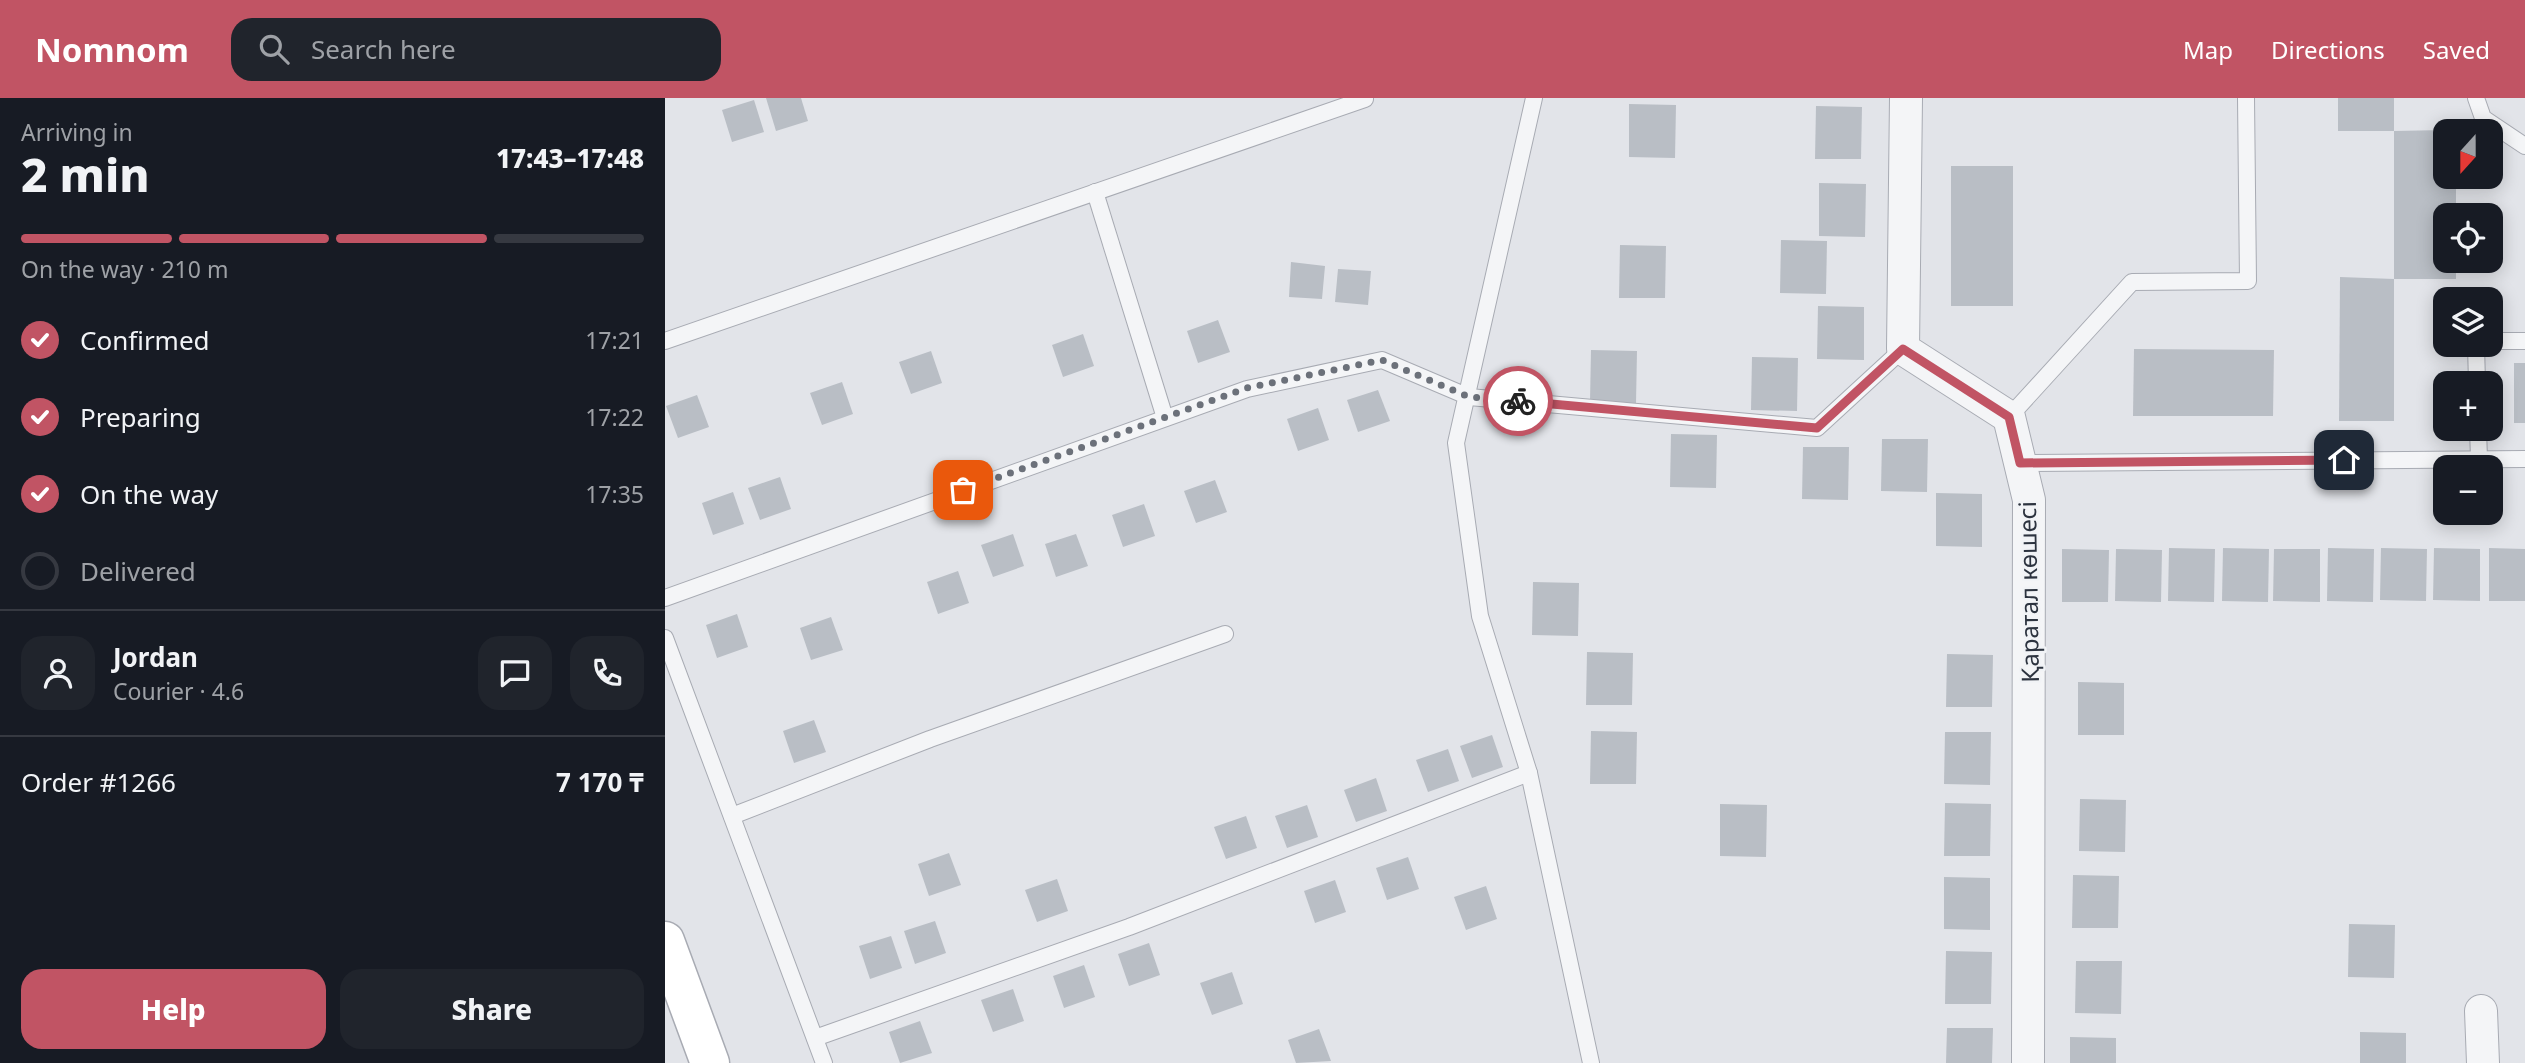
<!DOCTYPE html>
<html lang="en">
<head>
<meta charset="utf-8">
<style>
	:root { --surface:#171b24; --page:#20242c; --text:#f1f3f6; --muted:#9ea1a6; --line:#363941; --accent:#c15464 }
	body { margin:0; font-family:"Noto Sans",sans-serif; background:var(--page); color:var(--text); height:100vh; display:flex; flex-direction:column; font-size:26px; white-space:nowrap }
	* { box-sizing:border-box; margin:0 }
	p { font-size:23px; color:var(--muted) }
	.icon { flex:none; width:38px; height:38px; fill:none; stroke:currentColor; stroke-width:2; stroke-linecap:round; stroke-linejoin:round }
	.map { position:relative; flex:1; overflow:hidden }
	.details { display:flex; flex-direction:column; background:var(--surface); width:665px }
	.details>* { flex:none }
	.needle { width:46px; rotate:201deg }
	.buttons { position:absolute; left:1768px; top:21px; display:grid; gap:14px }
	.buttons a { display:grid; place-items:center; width:70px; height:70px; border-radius:14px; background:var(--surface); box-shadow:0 4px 18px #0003; font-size:35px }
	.pin { position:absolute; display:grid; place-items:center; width:60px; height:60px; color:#fff; margin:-30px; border-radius:14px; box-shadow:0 4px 10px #0006 }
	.courier { position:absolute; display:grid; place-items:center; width:70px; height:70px; margin:-35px; border:5px solid #c15464; border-radius:50%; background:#fff; color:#222; box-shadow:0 2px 9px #0007 }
	.overview em { font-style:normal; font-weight:800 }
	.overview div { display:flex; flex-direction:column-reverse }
	.overview { display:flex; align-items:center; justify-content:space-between; height:119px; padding:0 21px }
	h1 { font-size:46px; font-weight:800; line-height:52px }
	.bar { display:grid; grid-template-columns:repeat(4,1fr); gap:10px 7px; align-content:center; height:84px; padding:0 21px }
	.bar i { height:9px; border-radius:5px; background:var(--line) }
	.bar .active { background:var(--accent) }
	.bar p { grid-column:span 4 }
	.line { display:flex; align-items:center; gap:18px; padding:0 21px; border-top:2px solid var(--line) }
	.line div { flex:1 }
	.round { display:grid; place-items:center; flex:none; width:74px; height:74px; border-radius:21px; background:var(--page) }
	ol { padding:0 21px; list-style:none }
	li { display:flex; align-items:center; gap:21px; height:77px }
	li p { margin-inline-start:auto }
	li .icon { padding:7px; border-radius:50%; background:var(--accent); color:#fff; stroke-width:4 }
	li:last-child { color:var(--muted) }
	li i { width:38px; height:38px; border:4px solid var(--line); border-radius:50% }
	.button { display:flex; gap:14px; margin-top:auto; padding:14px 21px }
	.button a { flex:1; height:80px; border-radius:21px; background:var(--accent); color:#fff; font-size:28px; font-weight:800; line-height:80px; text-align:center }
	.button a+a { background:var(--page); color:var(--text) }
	header { display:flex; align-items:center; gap:42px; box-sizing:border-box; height:98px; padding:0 35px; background:var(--accent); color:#fff }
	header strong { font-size:33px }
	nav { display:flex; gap:38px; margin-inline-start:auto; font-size:24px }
	.search { width:490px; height:63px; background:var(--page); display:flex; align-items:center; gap:18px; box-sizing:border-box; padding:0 24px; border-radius:21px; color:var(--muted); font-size:26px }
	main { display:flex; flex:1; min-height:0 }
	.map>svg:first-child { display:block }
</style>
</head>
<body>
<header>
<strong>Nomnom</strong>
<div class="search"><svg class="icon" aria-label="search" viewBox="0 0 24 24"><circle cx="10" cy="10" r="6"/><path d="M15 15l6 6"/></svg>Search here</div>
<nav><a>Map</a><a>Directions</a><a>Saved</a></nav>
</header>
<main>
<section class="details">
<div class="overview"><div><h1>2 min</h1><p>Arriving in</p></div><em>17:43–17:48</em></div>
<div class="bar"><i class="active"></i><i class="active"></i><i class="active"></i><i></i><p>On the way · 210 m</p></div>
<ol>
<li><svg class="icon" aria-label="check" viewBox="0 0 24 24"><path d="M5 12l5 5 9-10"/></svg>Confirmed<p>17:21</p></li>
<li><svg class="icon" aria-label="check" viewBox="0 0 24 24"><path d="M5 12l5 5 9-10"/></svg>Preparing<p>17:22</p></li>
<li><svg class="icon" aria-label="check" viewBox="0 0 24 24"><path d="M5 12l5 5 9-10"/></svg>On the way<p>17:35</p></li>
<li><i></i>Delivered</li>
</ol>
<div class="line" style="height:126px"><a class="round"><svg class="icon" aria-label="person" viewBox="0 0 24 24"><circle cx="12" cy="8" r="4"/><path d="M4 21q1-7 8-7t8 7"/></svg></a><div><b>Jordan</b><p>Courier · 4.6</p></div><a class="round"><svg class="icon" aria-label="chat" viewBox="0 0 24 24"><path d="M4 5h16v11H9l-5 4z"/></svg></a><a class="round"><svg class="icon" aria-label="phone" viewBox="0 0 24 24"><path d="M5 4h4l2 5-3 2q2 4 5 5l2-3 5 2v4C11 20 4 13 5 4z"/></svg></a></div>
<div class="line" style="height:91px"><div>Order #1266</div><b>7 170 ₸</b></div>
<div class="button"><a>Help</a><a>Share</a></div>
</section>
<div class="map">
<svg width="1860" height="965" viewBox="0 0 1860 965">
	<rect width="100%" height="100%" fill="#e2e4e9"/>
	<g fill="#b9bec5">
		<polygon points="101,0 136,0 143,23 111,33"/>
		<rect x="1673" y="0" width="56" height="33"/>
		<polygon points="89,2 99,34 67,44 57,12"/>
		<polygon points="964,6 1011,7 1010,60 964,59"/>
		<polygon points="1151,8 1197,9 1196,61 1150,61"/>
		<polygon points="1780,32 1780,79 1791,79 1791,117 1780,117 1780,163 1791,163 1791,181 1729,181 1729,33"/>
		<rect x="1286" y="68" width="62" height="140"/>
		<polygon points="1154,85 1201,86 1200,139 1154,138"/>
		<polygon points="1116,142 1162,143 1161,196 1115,195"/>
		<polygon points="955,147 1001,148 1000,200 954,200"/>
		<polygon points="626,164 660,168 657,201 624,199"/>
		<polygon points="673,171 706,173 703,207 670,204"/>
		<polygon points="1675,179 1729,181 1729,323 1674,323"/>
		<polygon points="1153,208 1199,209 1199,262 1152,261"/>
		<polygon points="553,222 565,254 533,265 522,233"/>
		<polygon points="418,236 429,268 398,279 387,247"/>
		<polygon points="1469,251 1609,252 1608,318 1468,318"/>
		<polygon points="926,252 972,253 971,305 925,304"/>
		<polygon points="266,253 277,285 246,296 234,264"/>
		<polygon points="1087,259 1133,260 1132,313 1086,312"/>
		<rect x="1849" y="265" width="11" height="60"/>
		<polygon points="177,284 188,316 157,327 145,295"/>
		<polygon points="713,292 725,323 693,334 682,302"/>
		<polygon points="32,297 44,329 13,340 1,308"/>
		<polygon points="653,310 664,342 633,353 622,321"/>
		<polygon points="1006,336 1052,337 1051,390 1005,389"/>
		<polygon points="1217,341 1263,341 1262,394 1216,393"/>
		<polygon points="1138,349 1184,349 1183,402 1137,401"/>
		<polygon points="115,379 126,411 95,422 83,390"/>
		<polygon points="550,382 562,414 531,425 519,393"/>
		<polygon points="68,394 79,426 48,437 37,405"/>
		<polygon points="1271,395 1317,396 1317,449 1271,448"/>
		<polygon points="479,406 490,438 458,449 447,417"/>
		<polygon points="348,436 359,468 328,479 316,447"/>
		<polygon points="411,436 423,468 391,479 380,446"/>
		<polygon points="1504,450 1550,451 1549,504 1503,503"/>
		<polygon points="1558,450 1604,451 1603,504 1557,503"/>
		<polygon points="1663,450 1709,451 1708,504 1662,503"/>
		<polygon points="1716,450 1762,451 1761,503 1715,502"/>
		<polygon points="1769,450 1815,451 1815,503 1768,502"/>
		<polygon points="1824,450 1860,451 1860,503 1824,503"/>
		<polygon points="1397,451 1444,452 1443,504 1397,504"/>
		<polygon points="1451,451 1497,452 1496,504 1450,503"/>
		<polygon points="1609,451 1655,451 1655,504 1608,503"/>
		<polygon points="293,473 304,505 273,516 262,484"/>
		<polygon points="868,484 914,485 913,538 867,537"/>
		<polygon points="72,516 83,549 52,560 41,527"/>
		<polygon points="166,519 178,552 146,562 135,530"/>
		<polygon points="922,554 968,555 967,607 921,607"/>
		<polygon points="1282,556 1328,557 1327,609 1281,609"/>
		<polygon points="1413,584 1459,585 1459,637 1413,637"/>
		<polygon points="149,622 161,654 129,665 118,633"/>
		<polygon points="926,633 972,634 971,686 925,686"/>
		<polygon points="1280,634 1326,634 1325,687 1279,686"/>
		<polygon points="827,637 838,669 807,680 795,648"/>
		<polygon points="783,651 794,683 763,694 751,662"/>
		<polygon points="711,680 722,713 691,724 679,692"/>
		<polygon points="1415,701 1461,702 1460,754 1414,753"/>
		<polygon points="1280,705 1326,706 1325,758 1279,758"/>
		<polygon points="1055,706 1102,707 1101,759 1055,758"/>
		<polygon points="642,707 653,739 622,750 610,718"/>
		<polygon points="581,718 592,750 561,761 549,729"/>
		<polygon points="284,755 296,787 264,798 253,766"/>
		<polygon points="743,759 754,791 722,802 711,770"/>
		<polygon points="1408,777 1454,778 1453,830 1407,830"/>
		<polygon points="1279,779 1325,780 1325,832 1279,831"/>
		<polygon points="392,781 403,813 372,824 360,792"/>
		<polygon points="670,782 681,814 650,825 639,793"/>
		<polygon points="821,788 832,821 801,832 789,799"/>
		<polygon points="270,823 281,855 250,866 239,833"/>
		<polygon points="1684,826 1730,827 1729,880 1683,879"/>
		<polygon points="226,838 237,870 205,881 194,848"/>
		<polygon points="484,845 495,877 464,888 453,856"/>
		<polygon points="1281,853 1327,854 1326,906 1280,906"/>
		<polygon points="1411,863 1457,863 1456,916 1410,915"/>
		<polygon points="419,867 430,899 399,910 388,878"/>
		<polygon points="567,874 578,906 547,917 535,885"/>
		<polygon points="348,891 359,923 328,934 316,902"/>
		<polygon points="255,923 267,955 235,965 224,934"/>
		<polygon points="1282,930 1328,930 1327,965 1281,965"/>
		<polygon points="654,931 666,963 631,965 623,942"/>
		<polygon points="1695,934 1741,935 1741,965 1695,965"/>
		<polygon points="1405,939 1451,940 1451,965 1405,965"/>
	</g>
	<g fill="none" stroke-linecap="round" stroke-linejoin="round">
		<defs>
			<g id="service">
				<polyline points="869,0 791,345 815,518 864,675 926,965"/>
				<polyline points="1811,0 1818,20 1860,48"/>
				<polyline points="430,94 500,320"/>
				<polyline points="0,243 700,1"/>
				<polyline points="1825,243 1860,243"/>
				<polyline points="1811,247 1812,285"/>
				<polyline points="1344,319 1467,184 1583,183 1581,0"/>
				<polyline points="1813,331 1814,361"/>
				<polyline points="1355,365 1860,361"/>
				<polyline points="0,500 582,291 717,262 804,299 1152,330 1238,251"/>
				<polyline points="0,540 159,965"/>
				<polyline points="67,718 265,641 560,536"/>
				<polyline points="150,940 464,829 864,675"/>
			</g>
			<g id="minor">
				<polyline points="1241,0 1238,251 1344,319 1364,402 1363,965"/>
				<polyline points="1816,913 1818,965"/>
			</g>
			<polyline id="secondary" points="0,843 45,965"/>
		</defs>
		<use href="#service" stroke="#a8abb3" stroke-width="18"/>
		<use href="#minor" stroke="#a8abb3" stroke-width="34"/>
		<use href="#secondary" stroke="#a8abb3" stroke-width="41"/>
		<use href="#service" stroke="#f4f5f7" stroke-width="16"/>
		<use href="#minor" stroke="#f4f5f7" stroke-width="32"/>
		<use href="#secondary" stroke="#fff" stroke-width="38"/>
	</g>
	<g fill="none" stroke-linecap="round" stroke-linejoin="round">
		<polyline stroke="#6c717a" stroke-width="7" stroke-dasharray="0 12.6" points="298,392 582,290 717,262 804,299 853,303"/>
		<polyline stroke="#c15464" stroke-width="9" points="853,303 1152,330 1238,251 1344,319 1355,365 1679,362"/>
	</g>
	<g text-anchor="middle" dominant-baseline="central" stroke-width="5" stroke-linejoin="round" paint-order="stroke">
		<g font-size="24" fill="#2c333f" stroke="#f1f3f6">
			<text transform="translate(1363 494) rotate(-91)">Қаратал көшесі</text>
		</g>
	</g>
</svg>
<div class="buttons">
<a><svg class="needle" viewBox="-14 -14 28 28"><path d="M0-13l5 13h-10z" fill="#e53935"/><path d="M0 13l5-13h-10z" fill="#9ea1a6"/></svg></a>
<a><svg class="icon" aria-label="locate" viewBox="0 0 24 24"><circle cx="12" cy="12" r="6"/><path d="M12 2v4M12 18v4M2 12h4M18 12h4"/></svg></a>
<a><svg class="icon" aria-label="layers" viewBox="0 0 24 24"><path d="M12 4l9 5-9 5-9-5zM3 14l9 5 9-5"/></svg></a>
<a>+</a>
<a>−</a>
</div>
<div class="pin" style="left:298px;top:392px;background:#ea580c"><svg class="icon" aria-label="bag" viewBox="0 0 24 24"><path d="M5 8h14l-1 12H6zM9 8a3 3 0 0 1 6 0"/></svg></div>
<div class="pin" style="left:1679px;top:362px;background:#1f2937"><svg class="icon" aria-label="home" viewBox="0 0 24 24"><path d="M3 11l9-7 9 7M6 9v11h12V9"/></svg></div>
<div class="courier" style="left:853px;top:303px"><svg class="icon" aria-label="bike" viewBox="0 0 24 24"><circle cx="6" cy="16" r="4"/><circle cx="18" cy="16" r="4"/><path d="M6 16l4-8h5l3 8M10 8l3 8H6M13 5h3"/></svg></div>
</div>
</main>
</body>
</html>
